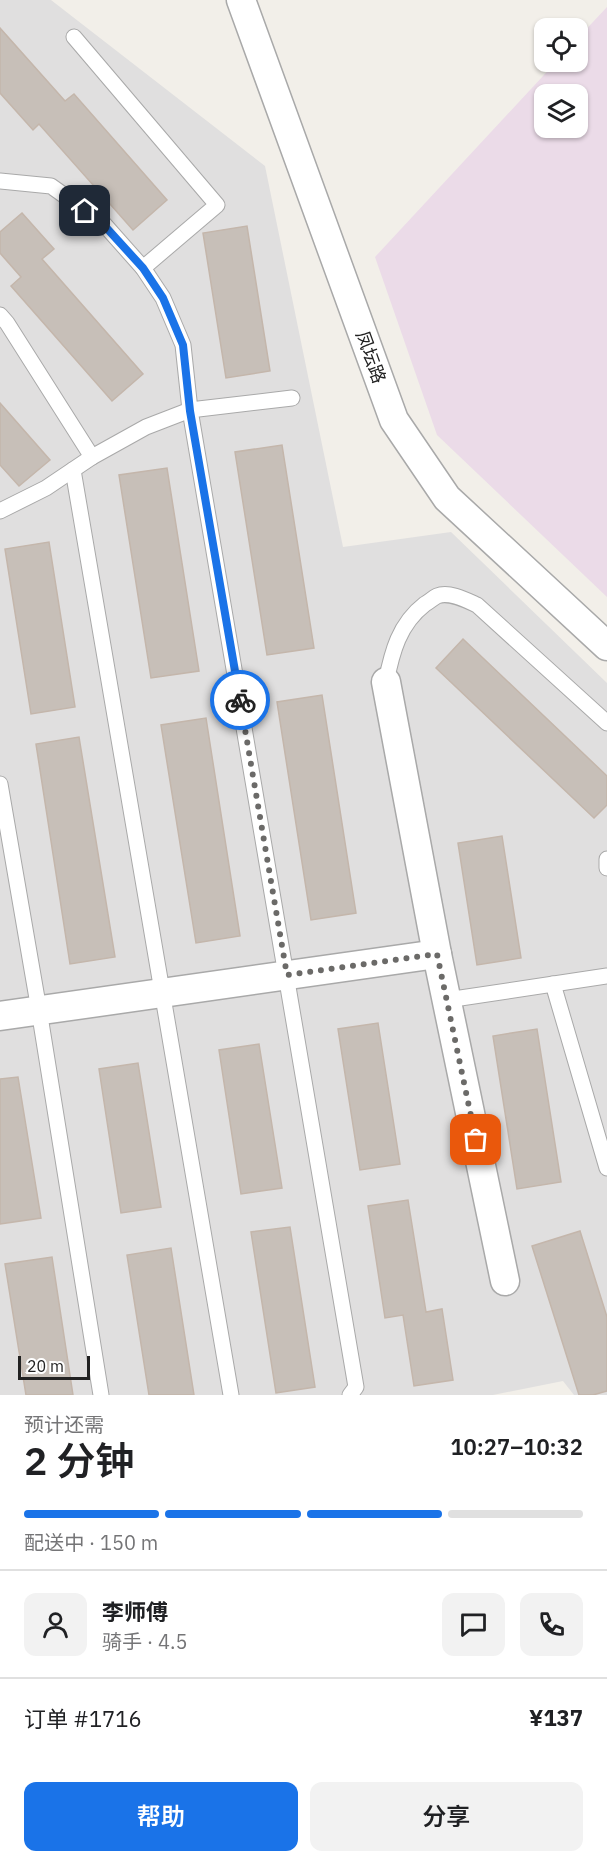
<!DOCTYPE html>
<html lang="zh">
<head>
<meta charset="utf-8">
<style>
	:root { --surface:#fff; --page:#f2f2f2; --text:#202124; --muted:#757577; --line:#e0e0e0; --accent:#1a73e8 }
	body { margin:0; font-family:"IBM Plex Sans","Noto Sans SC",sans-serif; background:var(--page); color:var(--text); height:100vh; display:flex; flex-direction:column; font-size:22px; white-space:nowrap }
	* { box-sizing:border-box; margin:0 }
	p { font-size:20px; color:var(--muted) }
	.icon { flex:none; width:33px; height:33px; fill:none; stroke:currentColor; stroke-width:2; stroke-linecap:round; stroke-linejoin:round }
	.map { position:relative; height:1395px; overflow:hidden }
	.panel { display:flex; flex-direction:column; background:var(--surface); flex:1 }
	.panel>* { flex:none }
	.controls { position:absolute; left:534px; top:18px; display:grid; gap:12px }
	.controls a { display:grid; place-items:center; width:54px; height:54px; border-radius:12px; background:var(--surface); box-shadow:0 2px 4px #0004; font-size:30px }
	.scale { position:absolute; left:18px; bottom:15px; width:72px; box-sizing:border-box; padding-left:6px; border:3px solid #222; border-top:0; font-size:16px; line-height:21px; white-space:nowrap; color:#222; -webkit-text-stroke:4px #fff; paint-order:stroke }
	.pin { position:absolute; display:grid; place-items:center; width:51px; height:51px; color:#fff; margin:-26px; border-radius:12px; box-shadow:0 3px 9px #0006 }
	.courier { position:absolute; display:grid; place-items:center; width:60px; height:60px; margin:-30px; border:4px solid #1a73e8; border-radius:50%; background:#fff; color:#222; box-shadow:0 2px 8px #0007 }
	.headline em { font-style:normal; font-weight:600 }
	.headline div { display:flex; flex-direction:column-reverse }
	.headline { display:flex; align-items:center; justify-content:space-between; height:102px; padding:0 24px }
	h1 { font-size:39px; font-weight:600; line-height:45px }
	.bar { display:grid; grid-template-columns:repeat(4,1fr); gap:9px 6px; align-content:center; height:72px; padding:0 24px }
	.bar i { height:8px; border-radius:4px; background:var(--line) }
	.bar .on { background:var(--accent) }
	.bar p { grid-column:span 4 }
	.line { display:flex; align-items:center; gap:15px; padding:0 24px; border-top:2px solid var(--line) }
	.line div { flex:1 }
	.round { display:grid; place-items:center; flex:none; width:63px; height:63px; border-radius:12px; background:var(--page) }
	.primary-button { display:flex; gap:12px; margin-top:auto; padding:12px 24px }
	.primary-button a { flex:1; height:69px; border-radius:12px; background:var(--accent); color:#fff; font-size:24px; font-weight:600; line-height:69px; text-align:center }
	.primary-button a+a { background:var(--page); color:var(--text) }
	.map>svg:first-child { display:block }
</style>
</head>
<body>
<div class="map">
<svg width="607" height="1395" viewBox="0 0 607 1395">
	<rect width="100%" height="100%" fill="#f2efe9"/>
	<polygon fill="#e0dfdf" points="0,0 51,0 265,166 343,547 451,532 607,683 607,1395 574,1395 563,1381 493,1395 0,1395"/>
	<path fill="#ebdbe8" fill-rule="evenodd" d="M607,7V597L437,435L375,257L556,62H578V38ZM544,94H578V128H544Z"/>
	<g fill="#c7bfb8" stroke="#c4b6ab" stroke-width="1.5">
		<polygon points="0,28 65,101 74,94 167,200 133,230 39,124 33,130 0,93"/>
		<polygon points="22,213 54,249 42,259 143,374 112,401 11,286 21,277 0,253 0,232"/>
		<polygon points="247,226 270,371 226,378 203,233"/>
		<polygon points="0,403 50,460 19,486 0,465"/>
		<polygon points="282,445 314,648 267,655 235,452"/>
		<polygon points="167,468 199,671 151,678 119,475"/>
		<polygon points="49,542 75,707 31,714 5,549"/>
		<polygon points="463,639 607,776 607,805 594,818 436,668"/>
		<polygon points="322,695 356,913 311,920 277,702"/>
		<polygon points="206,718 240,936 196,943 161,725"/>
		<polygon points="79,737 115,957 70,964 36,744"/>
		<polygon points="502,836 521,958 477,965 458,843"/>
		<polygon points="378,1023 400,1164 360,1170 338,1029"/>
		<polygon points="537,1029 561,1182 517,1189 493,1036"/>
		<polygon points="259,1044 282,1188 241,1194 219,1050"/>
		<polygon points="138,1063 161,1207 121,1213 99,1069"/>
		<polygon points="18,1077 41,1218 0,1224 0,1079"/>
		<polygon points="408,1200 426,1312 442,1309 453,1380 414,1386 403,1315 385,1318 368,1206"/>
		<polygon points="290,1227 315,1387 276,1393 251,1232"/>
		<polygon points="580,1231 607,1317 607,1391 593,1395 579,1395 532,1246"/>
		<polygon points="171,1248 194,1395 149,1395 127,1255"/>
		<polygon points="52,1257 73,1395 26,1395 5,1264"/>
	</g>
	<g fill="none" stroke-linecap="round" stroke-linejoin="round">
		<defs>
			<g id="lane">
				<polyline points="74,37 217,205 143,268"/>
				<polyline points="0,181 51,186 103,223 143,268 163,298 183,345 190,410 356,1387 350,1395"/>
				<polyline points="0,315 7,323 92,457"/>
				<polyline points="73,470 231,1395"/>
				<polyline points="0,511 46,488 92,457 146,427 190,410 292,398"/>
				<path d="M386,682C392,652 399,624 425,604C429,602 433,598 437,596C449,591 466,600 477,605L607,723"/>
				<polyline points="0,784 39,1010 101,1395"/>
				<polyline points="607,859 607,868"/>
				<polyline points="553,984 607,1168"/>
				<polyline points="447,1000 607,976"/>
			</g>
			<g id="street">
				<polyline points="241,0 394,420 447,498 607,646"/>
				<polyline points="386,682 437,954 505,1281"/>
				<polyline points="0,1016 437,954"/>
			</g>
		</defs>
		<use href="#lane" stroke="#a9a9a9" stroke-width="17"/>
		<use href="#street" stroke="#a9a9a9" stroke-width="31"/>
		<use href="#lane" stroke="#fff" stroke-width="15"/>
		<use href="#street" stroke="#fff" stroke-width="28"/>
	</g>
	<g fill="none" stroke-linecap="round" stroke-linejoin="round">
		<polyline stroke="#6b6a68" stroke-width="6" stroke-dasharray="0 10.8" points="240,700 287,975 437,954 476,1140"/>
		<polyline stroke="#1a73e8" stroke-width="8" points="85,211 102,223 143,268 163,298 183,345 190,411 240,700"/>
	</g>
	<g text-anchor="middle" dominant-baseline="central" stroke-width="5" stroke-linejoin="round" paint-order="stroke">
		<g font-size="18" fill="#222" stroke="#fff">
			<text transform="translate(371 357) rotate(70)">凤坛路</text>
		</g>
	</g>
</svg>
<div class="controls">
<a><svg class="icon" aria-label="locate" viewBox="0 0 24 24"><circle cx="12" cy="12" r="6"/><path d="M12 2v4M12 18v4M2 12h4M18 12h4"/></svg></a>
<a><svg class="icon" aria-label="layers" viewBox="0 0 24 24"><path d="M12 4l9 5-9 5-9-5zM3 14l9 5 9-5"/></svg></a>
</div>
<div class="scale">20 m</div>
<div class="pin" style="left:476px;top:1140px;background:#ea580c"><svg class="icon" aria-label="bag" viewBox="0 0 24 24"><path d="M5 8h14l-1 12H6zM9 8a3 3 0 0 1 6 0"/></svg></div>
<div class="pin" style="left:85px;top:211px;background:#1f2937"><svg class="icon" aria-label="home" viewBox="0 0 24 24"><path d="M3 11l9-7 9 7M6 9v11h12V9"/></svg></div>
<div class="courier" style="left:240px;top:700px"><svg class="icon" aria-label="bike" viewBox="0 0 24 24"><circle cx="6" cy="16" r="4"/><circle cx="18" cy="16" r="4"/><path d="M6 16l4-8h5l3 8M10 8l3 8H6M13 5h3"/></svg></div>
</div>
<section class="panel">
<div class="headline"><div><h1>2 分钟</h1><p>预计还需</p></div><em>10:27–10:32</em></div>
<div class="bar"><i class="on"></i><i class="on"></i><i class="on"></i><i></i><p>配送中 · 150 m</p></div>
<div class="line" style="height:108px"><a class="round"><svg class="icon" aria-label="person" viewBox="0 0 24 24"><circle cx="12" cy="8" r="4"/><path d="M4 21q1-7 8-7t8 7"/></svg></a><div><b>李师傅</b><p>骑手 · 4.5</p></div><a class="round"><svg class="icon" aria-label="chat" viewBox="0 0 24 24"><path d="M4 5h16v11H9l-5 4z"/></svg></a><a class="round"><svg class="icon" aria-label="phone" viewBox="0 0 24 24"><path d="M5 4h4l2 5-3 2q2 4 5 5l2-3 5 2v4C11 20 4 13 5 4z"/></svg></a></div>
<div class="line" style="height:78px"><div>订单 #1716</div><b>¥137</b></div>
<div class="primary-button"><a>帮助</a><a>分享</a></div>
</section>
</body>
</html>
